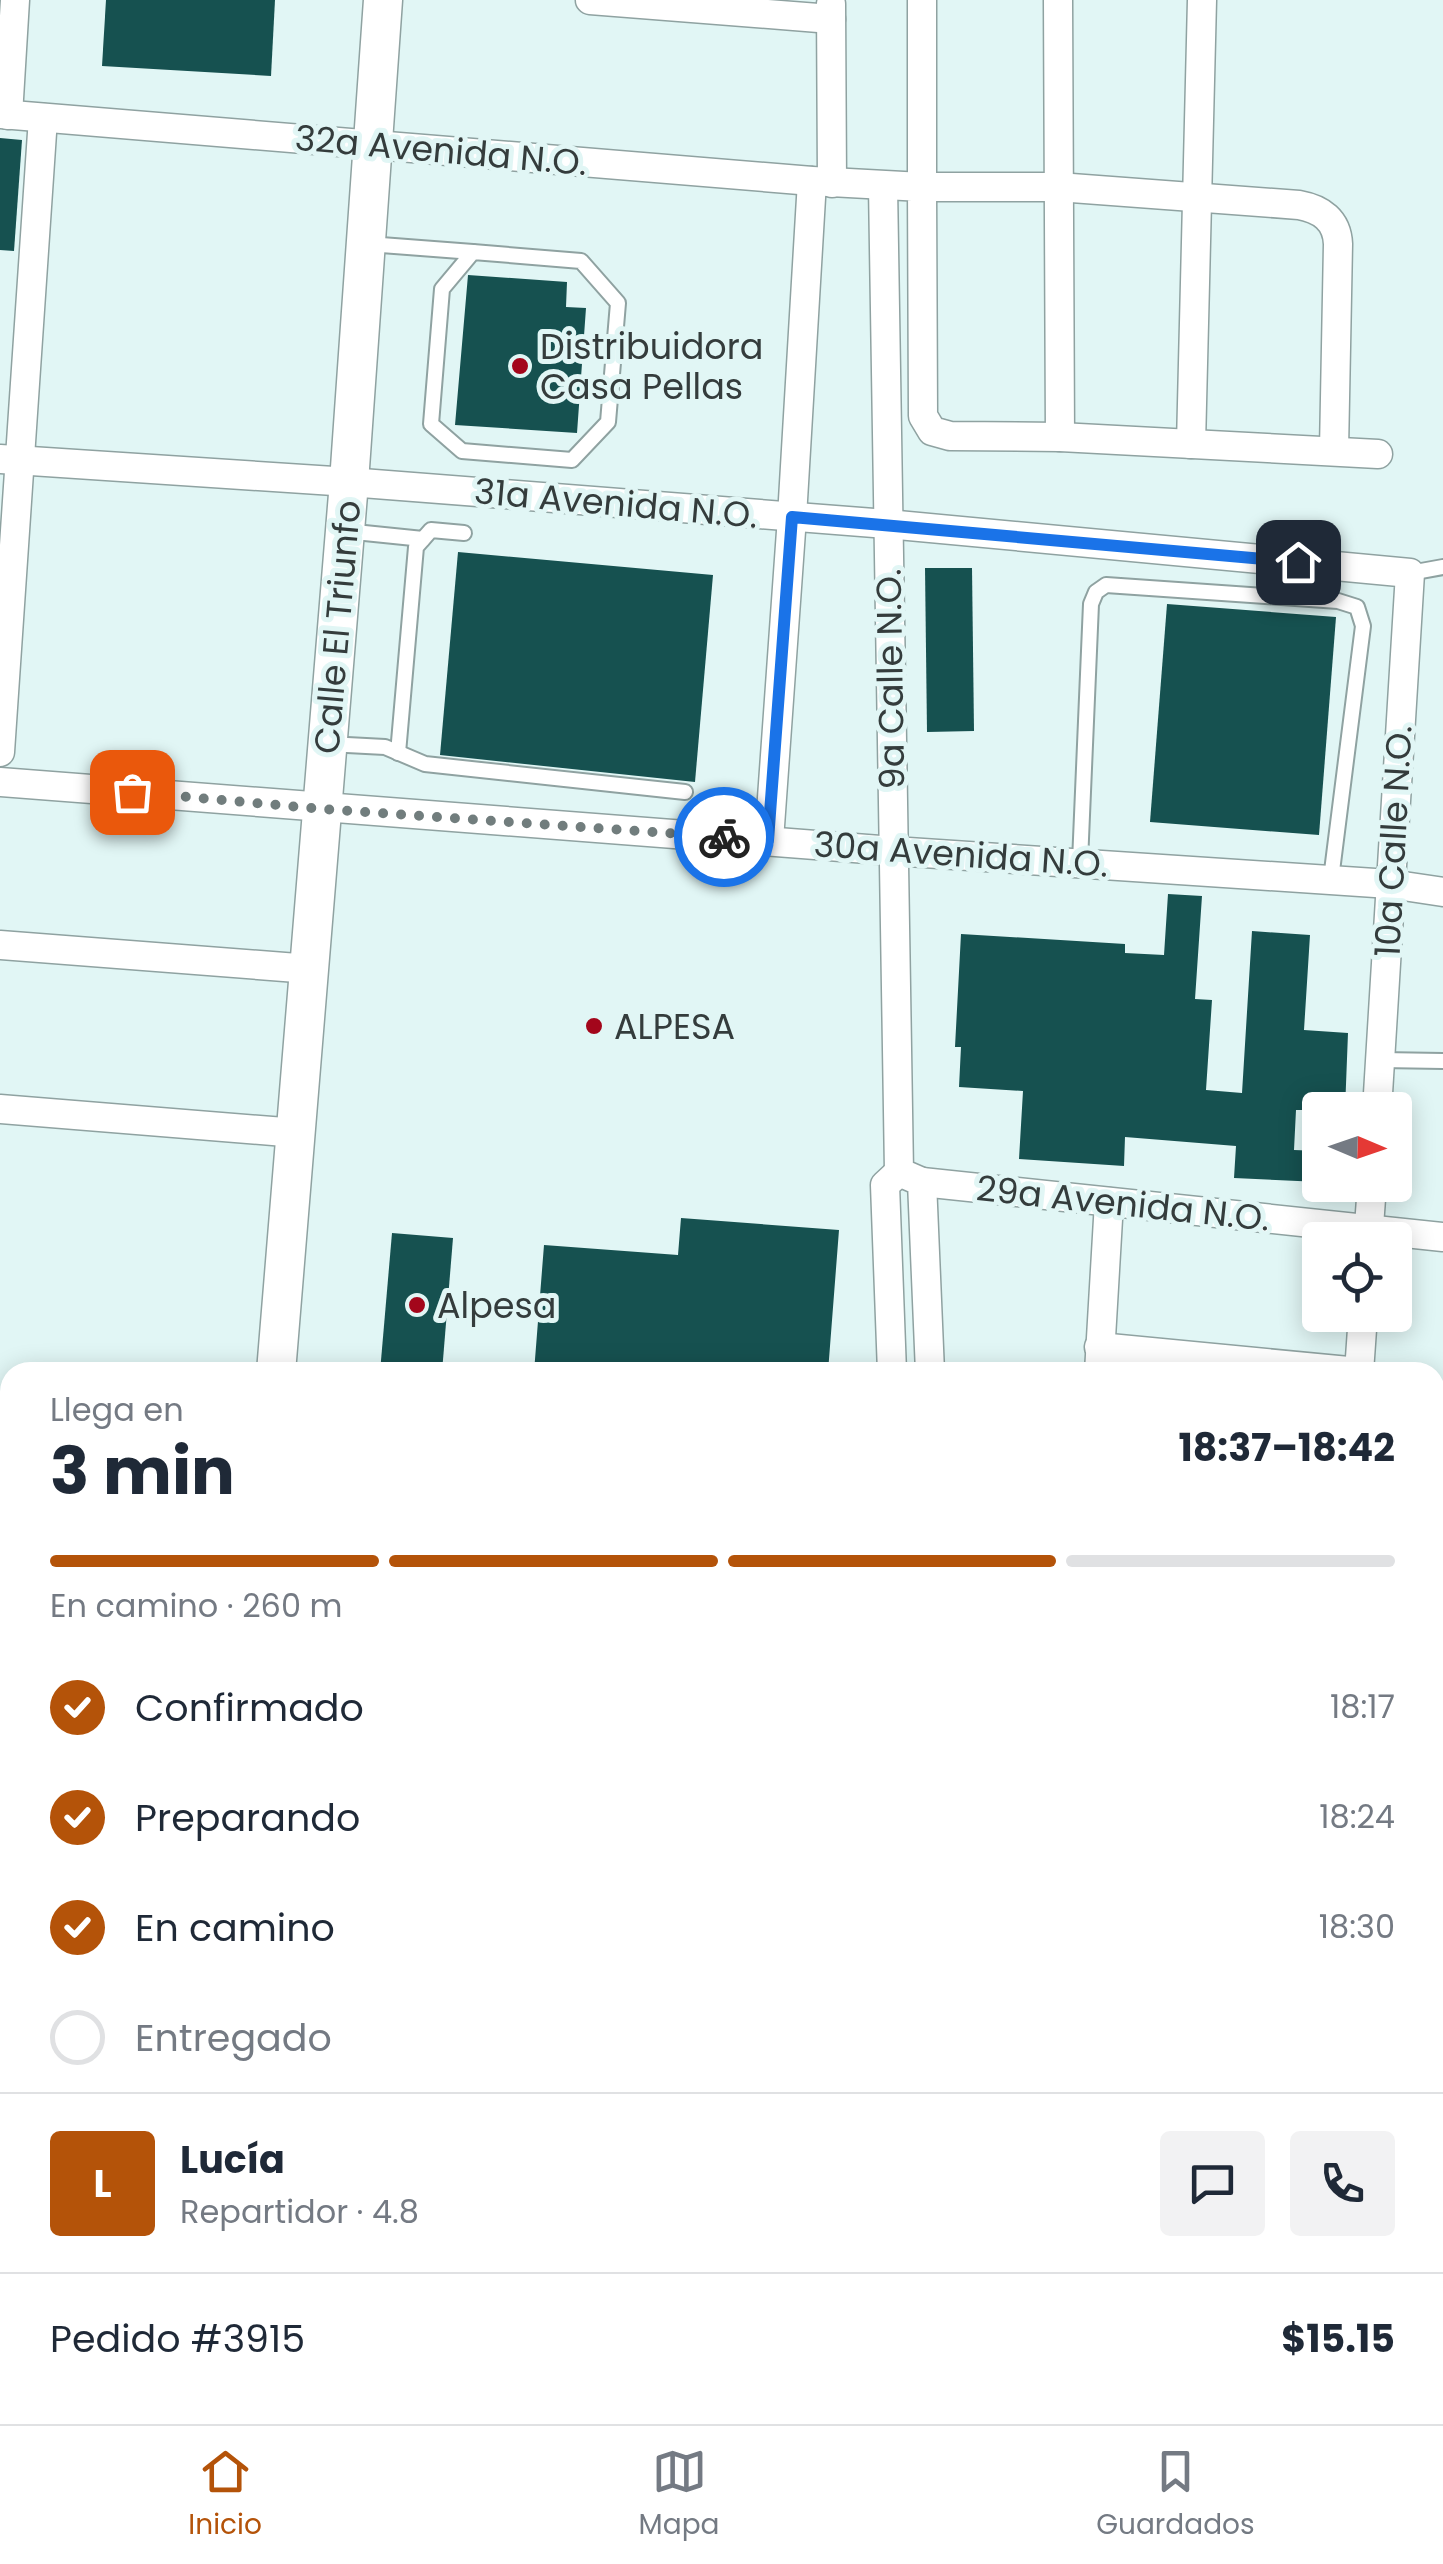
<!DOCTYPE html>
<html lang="es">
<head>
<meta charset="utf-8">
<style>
	:root { --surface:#fff; --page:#f2f2f3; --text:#1f2937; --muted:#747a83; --line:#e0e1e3; --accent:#b45309 }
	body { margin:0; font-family:Poppins,sans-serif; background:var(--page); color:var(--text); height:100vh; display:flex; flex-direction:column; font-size:38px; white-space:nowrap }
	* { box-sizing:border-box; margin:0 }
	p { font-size:32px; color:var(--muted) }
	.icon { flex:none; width:55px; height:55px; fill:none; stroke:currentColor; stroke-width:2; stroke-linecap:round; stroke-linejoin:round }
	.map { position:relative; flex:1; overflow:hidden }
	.drawer { position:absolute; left:0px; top:1362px; width:1445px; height:1062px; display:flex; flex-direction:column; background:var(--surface); border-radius:30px 30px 0 0; box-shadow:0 5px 25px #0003 }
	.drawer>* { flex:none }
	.needle { width:65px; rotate:92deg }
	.buttons { position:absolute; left:1302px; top:1092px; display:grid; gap:20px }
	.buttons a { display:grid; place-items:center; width:110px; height:110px; border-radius:10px; background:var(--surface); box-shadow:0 5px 25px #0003; font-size:50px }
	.pin { position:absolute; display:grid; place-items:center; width:85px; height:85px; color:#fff; margin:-42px; border-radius:20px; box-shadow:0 5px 15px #0006 }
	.courier { position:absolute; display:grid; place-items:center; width:100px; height:100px; margin:-50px; border:8px solid #1a73e8; border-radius:50%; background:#fff; color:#222; box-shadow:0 2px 12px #0007 }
	.overview em { font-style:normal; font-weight:700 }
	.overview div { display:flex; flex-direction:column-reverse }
	.overview { display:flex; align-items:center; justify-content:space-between; height:170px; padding:0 50px }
	h1 { font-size:65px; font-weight:700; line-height:75px }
	.bar { display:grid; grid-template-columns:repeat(4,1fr); gap:15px 10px; align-content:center; height:120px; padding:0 50px }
	.bar i { height:12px; border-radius:8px; background:var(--line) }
	.bar .active { background:var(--accent) }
	.bar p { grid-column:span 4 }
	.line { display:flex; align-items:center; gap:25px; padding:0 50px; border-top:2px solid var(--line) }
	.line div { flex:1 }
	.round { display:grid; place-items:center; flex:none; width:105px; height:105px; border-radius:10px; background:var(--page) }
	ol { padding:0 50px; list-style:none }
	li { display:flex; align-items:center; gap:30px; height:110px }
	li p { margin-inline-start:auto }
	li .icon { padding:10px; border-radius:50%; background:var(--accent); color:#fff; stroke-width:4 }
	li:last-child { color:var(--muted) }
	li i { width:55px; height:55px; border:5px solid var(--line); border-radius:50% }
	.menu { display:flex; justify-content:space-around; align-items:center; height:140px; border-top:2px solid var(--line); background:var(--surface); font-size:28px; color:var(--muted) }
	.menu a { display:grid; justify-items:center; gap:5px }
	.menu .active { color:var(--accent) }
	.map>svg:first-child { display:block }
</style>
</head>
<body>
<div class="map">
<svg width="1443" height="2424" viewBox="0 0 1443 2424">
	<rect width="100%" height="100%" fill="#e1f6f5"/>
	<polygon fill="#f8c5c0" points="487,2415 765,2415 739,2424 587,2424"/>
	<g fill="#165150">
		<polygon points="106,0 275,0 271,76 102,66"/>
		<polygon points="0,138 22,140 14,251 0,250"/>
		<polygon points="468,275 567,282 566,307 586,308 577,433 455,425"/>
		<polygon points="458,552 713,575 695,782 440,755"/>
		<polygon points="925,568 972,568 974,731 927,732"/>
		<polygon points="1167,604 1336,617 1319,835 1150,822"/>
		<polygon points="1168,894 1202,896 1195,999 1212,1000 1206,1090 1242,1093 1252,931 1310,935 1304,1030 1348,1033 1345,1110 1296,1110 1294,1150 1320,1151 1320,1182 1234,1178 1236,1146 1125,1137 1124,1166 1019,1159 1023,1091 959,1087 961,1047 955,1047 961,934 1125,944 1125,953 1164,955"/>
		<polygon points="681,1218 839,1230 828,1372 534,1372 544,1245 678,1255"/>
		<polygon points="392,1233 453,1238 442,1372 380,1372"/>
	</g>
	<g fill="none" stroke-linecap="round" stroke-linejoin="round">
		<defs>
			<g id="lane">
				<polyline points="368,244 473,252"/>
				<polygon points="473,252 581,261 618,303 608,422 572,460 462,451 431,424 442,289"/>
				<polyline points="345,531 423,539"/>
				<polyline points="1410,573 1443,567"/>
				<polyline points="328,744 385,747 425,764 685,792"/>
				<polyline points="398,753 416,547 431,530 464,533"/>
				<polyline points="1080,862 1091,604 1096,592 1106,585 1338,601 1357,607 1363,626 1331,879"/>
				<polyline points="1381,1060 1443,1061"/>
			</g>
			<g id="street">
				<polyline points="590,0 831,19"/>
				<path d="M922,0V187H1058L1299,205C1321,209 1337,220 1338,244L1334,450"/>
				<polyline points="1058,0 1060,437"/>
				<polyline points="831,4 832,183"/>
				<polyline points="0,114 812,181 922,187 923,416 932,431 950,436 1060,437 1378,454"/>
				<polyline points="8,115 15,0"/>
				<polyline points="883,186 899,1172 922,1182 930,1372"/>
				<polyline points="1191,444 1202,0"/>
				<polyline points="0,459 349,482 887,524 1410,573 1377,1110"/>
				<polyline points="0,752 43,118"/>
				<polyline points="0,782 893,851 1390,884 1443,892"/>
				<polyline points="769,840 792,517 812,181"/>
				<polyline points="0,945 310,969"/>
				<polyline points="0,1109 297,1133"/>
				<polyline points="922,1182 1443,1237"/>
				<polyline points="1368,1240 1372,1185"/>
				<polyline points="1099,1347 1359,1372"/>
				<polyline points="892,1372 885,1185 899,1172"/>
				<polyline points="1099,1372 1109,1202"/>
				<polyline points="1359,1372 1363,1315"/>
				<polyline points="0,1438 10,1439"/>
				<polyline points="1435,1537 1443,1538"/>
				<polyline points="0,1590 10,1591"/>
				<polyline points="1435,1879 1443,1880"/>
				<polyline points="0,1927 10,1928"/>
				<polyline points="0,2102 10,2103"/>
				<polyline points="1435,2277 1443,2277"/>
				<polyline points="1435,2400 1443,2401"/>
				<polyline points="953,2421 997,2424"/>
				<polyline points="0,2423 6,2424"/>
				<polyline points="1246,2424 1247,2415"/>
			</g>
			<g id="secondary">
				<polyline points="276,1372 349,482 383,0"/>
				<polyline points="0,1763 10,1764"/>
				<polyline points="920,2415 920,2424"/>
				<polyline points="953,2415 953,2424"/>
				<polyline points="192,2424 193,2415"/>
			</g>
		</defs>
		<use href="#lane" stroke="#8fa2a1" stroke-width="18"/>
		<use href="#street" stroke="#8fa2a1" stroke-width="31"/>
		<use href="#secondary" stroke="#8fa2a1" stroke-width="41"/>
		<use href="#lane" stroke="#fff" stroke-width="14"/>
		<use href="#street" stroke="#fff" stroke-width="28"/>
		<use href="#secondary" stroke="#fff" stroke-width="38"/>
	</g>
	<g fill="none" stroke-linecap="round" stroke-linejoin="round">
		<polyline stroke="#717d7d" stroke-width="10" stroke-dasharray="0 18" points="132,792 322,809 724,837"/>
		<polyline stroke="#1a73e8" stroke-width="12" points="724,837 768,840 792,517 1298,562"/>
	</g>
	<g fill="#a3061b" stroke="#e1f6f5" stroke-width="4">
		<circle cx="520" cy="366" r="10"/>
		<circle cx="594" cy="1026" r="10"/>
		<circle cx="417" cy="1305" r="10"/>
	</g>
	<g text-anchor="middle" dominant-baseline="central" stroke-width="10" stroke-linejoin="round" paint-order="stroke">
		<g font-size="35" fill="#343c3c" stroke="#e1f6f5">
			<text transform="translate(441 150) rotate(5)">32a Avenida N.O.</text>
			<text transform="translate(616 503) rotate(5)">31a Avenida N.O.</text>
			<text transform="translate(337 627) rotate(-85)">Calle El Triunfo</text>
			<text transform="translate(890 679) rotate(-91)">9a Calle N.O.</text>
			<text transform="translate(1393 841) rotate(-87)">10a Calle N.O.</text>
			<text transform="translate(961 854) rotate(4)">30a Avenida N.O.</text>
			<text transform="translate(1123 1203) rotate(6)">29a Avenida N.O.</text>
		</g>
		<g font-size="35" fill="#343c3c" stroke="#e1f6f5" text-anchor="start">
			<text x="540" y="346">Distribuidora<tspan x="540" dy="40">Casa Pellas</tspan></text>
			<text x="614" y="1026">ALPESA</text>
			<text x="437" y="1305">Alpesa</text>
		</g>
	</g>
</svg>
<div class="buttons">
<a><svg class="needle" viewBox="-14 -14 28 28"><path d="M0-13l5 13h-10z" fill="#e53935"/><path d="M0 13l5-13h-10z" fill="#747a83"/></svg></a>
<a><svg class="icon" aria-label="locate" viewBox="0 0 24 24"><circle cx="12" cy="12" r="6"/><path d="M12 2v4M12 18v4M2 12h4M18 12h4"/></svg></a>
</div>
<div class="pin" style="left:132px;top:792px;background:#ea580c"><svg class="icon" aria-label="bag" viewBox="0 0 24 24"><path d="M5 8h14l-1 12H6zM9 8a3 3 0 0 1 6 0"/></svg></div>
<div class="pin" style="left:1298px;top:562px;background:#1f2937"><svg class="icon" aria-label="home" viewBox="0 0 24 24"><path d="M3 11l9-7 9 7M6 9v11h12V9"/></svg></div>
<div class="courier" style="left:724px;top:837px"><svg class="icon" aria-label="bike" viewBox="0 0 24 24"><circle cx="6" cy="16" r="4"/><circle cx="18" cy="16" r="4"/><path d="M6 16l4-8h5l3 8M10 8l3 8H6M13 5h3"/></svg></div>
<section class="drawer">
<div class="overview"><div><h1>3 min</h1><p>Llega en</p></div><em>18:37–18:42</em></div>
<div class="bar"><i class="active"></i><i class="active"></i><i class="active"></i><i></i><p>En camino · 260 m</p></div>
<ol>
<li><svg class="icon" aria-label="check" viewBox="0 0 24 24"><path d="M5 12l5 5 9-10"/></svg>Confirmado<p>18:17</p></li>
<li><svg class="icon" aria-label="check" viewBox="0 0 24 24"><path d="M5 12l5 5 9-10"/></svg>Preparando<p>18:24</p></li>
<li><svg class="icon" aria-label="check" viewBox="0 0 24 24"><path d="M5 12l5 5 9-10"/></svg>En camino<p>18:30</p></li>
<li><i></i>Entregado</li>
</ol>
<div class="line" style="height:180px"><b class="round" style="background:var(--accent);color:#fff">L</b><div><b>Lucía</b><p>Repartidor · 4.8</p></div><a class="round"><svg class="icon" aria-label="chat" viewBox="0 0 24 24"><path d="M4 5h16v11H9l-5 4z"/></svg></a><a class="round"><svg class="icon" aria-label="phone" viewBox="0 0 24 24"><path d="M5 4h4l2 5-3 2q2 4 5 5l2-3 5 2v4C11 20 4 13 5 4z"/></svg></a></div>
<div class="line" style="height:130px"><div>Pedido #3915</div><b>$15.15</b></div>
</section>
</div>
<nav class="menu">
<a class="active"><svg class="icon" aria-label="home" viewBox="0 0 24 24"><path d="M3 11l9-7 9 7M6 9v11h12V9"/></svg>Inicio</a>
<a><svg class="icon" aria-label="map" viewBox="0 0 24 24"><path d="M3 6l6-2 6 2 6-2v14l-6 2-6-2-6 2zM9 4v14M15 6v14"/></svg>Mapa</a>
<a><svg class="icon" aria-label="saved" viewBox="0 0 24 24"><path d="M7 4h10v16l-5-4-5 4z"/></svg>Guardados</a>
</nav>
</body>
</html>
